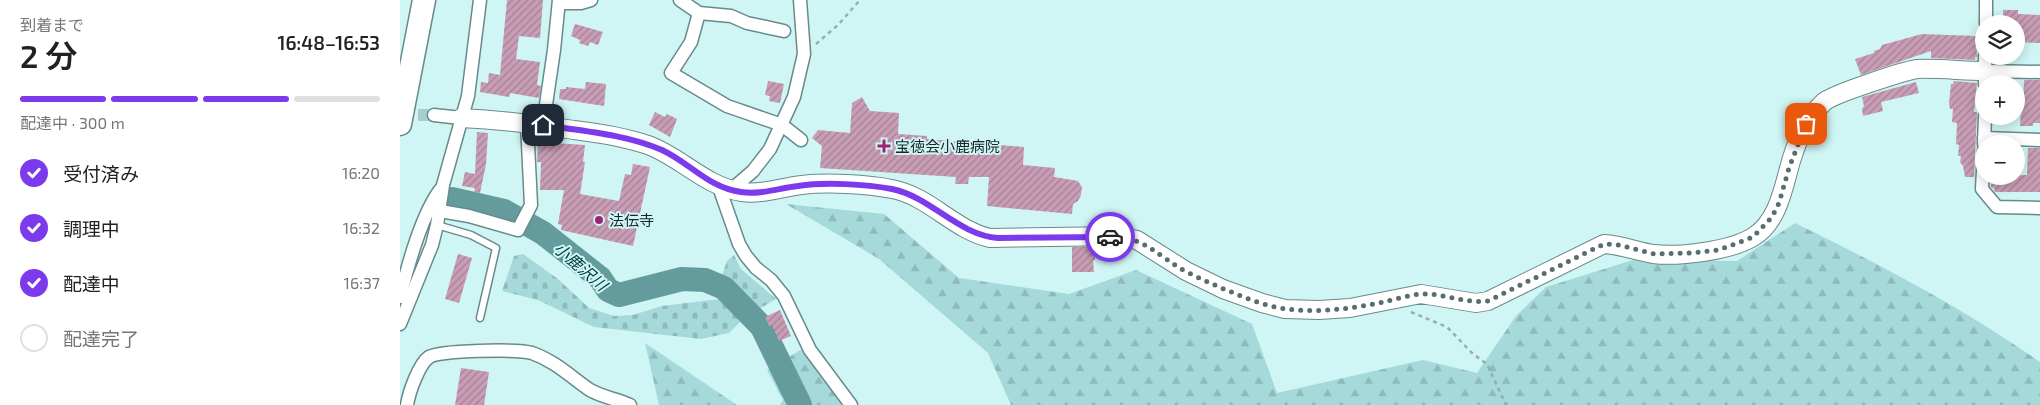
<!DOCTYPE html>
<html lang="ja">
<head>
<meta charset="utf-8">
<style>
	:root { --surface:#fff; --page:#f2f2f2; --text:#222; --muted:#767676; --line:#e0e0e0; --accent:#7c3aed }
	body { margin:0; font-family:"Exo 2","Noto Sans JP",sans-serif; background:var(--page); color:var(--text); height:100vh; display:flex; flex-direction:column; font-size:19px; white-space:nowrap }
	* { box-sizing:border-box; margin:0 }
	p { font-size:16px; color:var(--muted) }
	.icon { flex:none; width:28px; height:28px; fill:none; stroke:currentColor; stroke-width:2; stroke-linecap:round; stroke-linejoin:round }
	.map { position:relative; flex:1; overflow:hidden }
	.details { display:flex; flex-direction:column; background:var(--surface); width:400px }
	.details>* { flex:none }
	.controls { position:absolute; left:1575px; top:15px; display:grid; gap:10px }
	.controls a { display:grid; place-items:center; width:50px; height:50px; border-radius:50%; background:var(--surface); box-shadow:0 2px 12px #0003; font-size:25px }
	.pin { position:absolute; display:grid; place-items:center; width:42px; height:42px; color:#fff; margin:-21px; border-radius:10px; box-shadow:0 2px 8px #0006 }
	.courier { position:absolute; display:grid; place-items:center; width:50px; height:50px; margin:-25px; border:4px solid #7c3aed; border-radius:50%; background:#fff; color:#222; box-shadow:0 1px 6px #0007 }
	.overview em { font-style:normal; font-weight:600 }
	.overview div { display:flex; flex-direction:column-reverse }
	.overview { display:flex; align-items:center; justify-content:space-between; height:85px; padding:0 20px }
	h1 { font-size:32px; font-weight:600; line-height:38px }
	.bar { display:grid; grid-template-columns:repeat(4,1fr); gap:8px 5px; align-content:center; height:60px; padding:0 20px }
	.bar i { height:6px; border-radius:4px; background:var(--line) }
	.bar .current { background:var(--accent) }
	.bar p { grid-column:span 4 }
	ol { padding:0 20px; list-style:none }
	li { display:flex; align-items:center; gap:15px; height:55px }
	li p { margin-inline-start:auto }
	li .icon { padding:5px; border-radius:50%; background:var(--accent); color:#fff; stroke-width:4 }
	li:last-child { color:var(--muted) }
	li i { width:28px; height:28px; border:2px solid var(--line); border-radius:50% }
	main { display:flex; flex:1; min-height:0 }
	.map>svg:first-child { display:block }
</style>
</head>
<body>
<main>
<section class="details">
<div class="overview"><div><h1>2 分</h1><p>到着まで</p></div><em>16:48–16:53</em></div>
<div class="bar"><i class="current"></i><i class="current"></i><i class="current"></i><i></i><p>配達中 · 300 m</p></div>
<ol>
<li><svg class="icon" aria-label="check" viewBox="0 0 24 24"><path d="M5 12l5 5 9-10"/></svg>受付済み<p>16:20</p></li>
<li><svg class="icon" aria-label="check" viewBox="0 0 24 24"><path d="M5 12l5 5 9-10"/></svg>調理中<p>16:32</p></li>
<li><svg class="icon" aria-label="check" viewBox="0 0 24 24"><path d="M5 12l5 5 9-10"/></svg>配達中<p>16:37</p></li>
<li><i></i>配達完了</li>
</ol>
</section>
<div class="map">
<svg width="1640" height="405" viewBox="0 0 1640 405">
	<defs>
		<pattern id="forest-firs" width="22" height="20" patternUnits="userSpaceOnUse" patternTransform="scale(1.25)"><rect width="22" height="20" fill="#a6d9da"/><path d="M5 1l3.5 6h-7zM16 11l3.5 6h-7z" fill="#8ebabb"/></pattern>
		<pattern id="cemetery-stones" width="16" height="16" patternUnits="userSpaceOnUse" patternTransform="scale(1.25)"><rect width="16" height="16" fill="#a6d9da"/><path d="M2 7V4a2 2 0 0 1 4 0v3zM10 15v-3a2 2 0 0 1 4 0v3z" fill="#8ebabb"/></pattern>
		<pattern id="building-hatch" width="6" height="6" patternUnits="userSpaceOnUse" patternTransform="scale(1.25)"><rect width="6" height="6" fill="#c99eb5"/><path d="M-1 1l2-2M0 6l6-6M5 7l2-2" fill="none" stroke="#a28193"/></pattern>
	</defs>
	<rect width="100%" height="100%" fill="#d0f5f5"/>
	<g fill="url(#forest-firs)">
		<path d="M386,204L484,214L559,278L669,294L736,270L852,324L877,393L1023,360L1077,373L1116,316L1146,287L1233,260L1337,261L1395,223C1479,264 1563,308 1640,362V405H611L588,353L479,259Z"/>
		<polygon points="245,343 337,405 259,405"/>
		<polygon points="402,349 443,405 380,405 383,400 367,370"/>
	</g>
	<g fill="url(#cemetery-stones)">
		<polygon points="123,254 158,279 189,308 214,316 233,315 262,306 319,299 341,321 329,333 301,339 194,327 138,300 102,291 114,256"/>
		<polygon points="334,255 341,269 376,299 352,313 320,281 327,261"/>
	</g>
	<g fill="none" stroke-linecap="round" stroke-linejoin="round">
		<polyline stroke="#649c9d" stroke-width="24" points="52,199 104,211 143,233 200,278 208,290 219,295 282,279 305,280 324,288 362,327 400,405"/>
	</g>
	<g fill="url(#building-hatch)">
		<polygon points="107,0 143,0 140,38 119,36 116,59 140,62 137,85 141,86 139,98 110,93 109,97 80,92 81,82 88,83 89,73 100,75"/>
		<polygon points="1603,10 1618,10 1618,14 1640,15 1640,43 1616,42 1616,23 1603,23"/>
		<polygon points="175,24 203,32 198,45 190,42 188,46 179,43 180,40 171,36"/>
		<polygon points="1522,34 1576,36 1577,57 1575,57 1575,60 1531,58 1531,51 1461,75 1455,59 1474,53 1474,51 1480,49 1482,45"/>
		<polygon points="1624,80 1640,80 1640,123 1633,123 1633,126 1620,126 1621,108 1623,108"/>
		<polygon points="368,81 384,84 380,103 369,101 370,96 365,95"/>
		<polygon points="1554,81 1577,83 1574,112 1577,112 1574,177 1565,177 1563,166 1560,162 1561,156 1558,156 1559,145 1556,144 1557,123 1552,122 1553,109 1550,109 1549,103 1551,84 1553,84"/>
		<polygon points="186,82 206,84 204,106 159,99 160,89 166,89 166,87 185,89"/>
		<polygon points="1516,82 1519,93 1481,102 1483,111 1463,116 1462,109 1464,106 1462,97"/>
		<polygon points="462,97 470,111 499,113 498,134 527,136 527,139 624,147 623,165 655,168 654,177 678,181 682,187 681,195 678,201 673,204 672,214 587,206 589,177 569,177 568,184 555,184 556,177 420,168 422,146 412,138 418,130 450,133 452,103"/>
		<polygon points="255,112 265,117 267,114 277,119 270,137 249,125"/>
		<polygon points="77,132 88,133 86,164 80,193 74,192 75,188 62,186 65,172 75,174"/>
		<polygon points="138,142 185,145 183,162 185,162 180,194 219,201 225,174 231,175 233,164 250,167 233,246 161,230 162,225 158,224 164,190 140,190 141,162 137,162"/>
		<polygon points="1628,148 1640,148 1640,192 1595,192 1594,188 1591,187 1591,176 1627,175"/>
		<polygon points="672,247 699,247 699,256 695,256 695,260 693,260 694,272 672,272"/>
		<polygon points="58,254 72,258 59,303 45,299"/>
		<polygon points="380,310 391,336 379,341 372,325 369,326 365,317"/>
		<polygon points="61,368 89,372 84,405 55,405"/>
	</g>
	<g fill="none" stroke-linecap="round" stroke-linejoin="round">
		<polyline stroke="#abcccc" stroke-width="12" stroke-dasharray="12 6" stroke-linecap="butt" points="0,115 34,115"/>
		<defs>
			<polyline id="lane" points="37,225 71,235 96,248 80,318"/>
			<g id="street">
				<polyline points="280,0 299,13 331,16 347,23 384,31"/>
				<polyline points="160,3 181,3 191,0"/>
				<polyline points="299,13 291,42 271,73 327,106 382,125 401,140"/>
				<polyline points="1586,24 1586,0"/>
				<polyline points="1585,71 1640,72"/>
				<polyline points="1585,84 1585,56"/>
				<polyline points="34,115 61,118"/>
				<polyline points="143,125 154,50 159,0"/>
				<polyline points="1584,138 1640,140"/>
				<polyline points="1584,144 1585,116"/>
				<polyline points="1584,151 1582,189 1597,207 1640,208"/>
				<polyline points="319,187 339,244 346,256 356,268 371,280 384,296 410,350 451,405"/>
				<polyline points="331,190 353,171 370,149 394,97 404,54 400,0"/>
				<polyline points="40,211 69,216 118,230 131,205 127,124"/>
				<path d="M0,297C8,265 21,216 40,190"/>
				<polyline points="0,324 32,245 37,225 43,185 68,96 80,0"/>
				<path d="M7,405C9,392 19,364 29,357C39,350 119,349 132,353C155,361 171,377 190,390C202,397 217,399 230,405"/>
			</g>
			<path id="secondary" d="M61,118C99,120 137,124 174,130C199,133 224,137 248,145C281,157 306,187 342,192C362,195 382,187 402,185C427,182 467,184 492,189C529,196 554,230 590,238L719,236L737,240L786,271L823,289L862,303L885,309L919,310L950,308L1021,294L1076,303L1088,301L1204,244C1221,245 1236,251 1253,254C1279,257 1330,251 1353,237C1375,224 1382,195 1388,172C1394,148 1405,119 1424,102C1433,94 1504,71 1517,69C1539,68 1563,71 1585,71"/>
			<polyline id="highway" points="0,124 24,0"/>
		</defs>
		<use href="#lane" stroke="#688a8b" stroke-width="9"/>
		<use href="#street" stroke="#688a8b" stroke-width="15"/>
		<use href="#secondary" stroke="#688a8b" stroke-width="20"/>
		<use href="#highway" stroke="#688a8b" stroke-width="25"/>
		<g stroke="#93b0b0" stroke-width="2.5" stroke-dasharray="4 4" stroke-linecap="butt">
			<polyline points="416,44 438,25 460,0"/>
			<polyline points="1011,312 1047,327 1073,354 1087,364 1106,405"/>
		</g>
		<use href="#lane" stroke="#fff" stroke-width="6"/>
		<use href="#street" stroke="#fff" stroke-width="12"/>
		<use href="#secondary" stroke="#fff" stroke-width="18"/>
		<use href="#highway" stroke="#fff" stroke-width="22"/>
	</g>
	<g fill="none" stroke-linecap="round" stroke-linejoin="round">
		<path stroke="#586e6e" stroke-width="5" stroke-dasharray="0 9" d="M710,237C745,236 758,257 787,272C811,284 835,294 860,303C900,316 944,310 984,302C996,299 1009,295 1021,294C1044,293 1065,304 1088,301L1204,244L1219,245L1254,254L1291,253L1319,250L1353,237L1372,217L1379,203L1389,168L1406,124"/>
		<path stroke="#7c3aed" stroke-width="6" d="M143,125C182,131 225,134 262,150C290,163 309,188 341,192C361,195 379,188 398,186C424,182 466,184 492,189C531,197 558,235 598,238L710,237"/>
	</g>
	<g fill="#a02275" stroke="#d0f5f5" stroke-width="2">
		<path d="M481.5 138.5h5v5h5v5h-5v5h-5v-5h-5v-5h5z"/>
		<circle cx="199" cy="220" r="5"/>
	</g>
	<g text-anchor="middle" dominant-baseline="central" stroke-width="4" stroke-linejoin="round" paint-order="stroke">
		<g font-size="15" fill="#182626" stroke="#d0f5f5" text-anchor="start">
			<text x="495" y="146">宝徳会小鹿病院</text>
			<text x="209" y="220">法伝寺</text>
		</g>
		<g font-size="16" font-style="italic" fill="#013a3c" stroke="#d0f5f5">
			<text transform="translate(181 266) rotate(41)">小鹿沢川</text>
		</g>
	</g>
</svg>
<div class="controls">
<a><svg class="icon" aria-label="layers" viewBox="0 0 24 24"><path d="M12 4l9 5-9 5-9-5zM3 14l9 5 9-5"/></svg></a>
<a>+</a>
<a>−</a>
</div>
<div class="pin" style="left:1406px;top:124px;background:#ea580c"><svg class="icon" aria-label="bag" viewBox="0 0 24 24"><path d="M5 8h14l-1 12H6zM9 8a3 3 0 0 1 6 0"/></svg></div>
<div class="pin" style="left:143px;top:125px;background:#1f2937"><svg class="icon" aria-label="home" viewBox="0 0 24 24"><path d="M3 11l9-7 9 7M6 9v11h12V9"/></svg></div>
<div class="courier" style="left:710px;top:237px"><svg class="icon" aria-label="car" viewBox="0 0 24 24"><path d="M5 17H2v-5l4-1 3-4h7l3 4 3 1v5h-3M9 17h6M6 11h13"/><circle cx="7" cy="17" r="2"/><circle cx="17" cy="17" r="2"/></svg></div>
</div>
</main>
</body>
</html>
